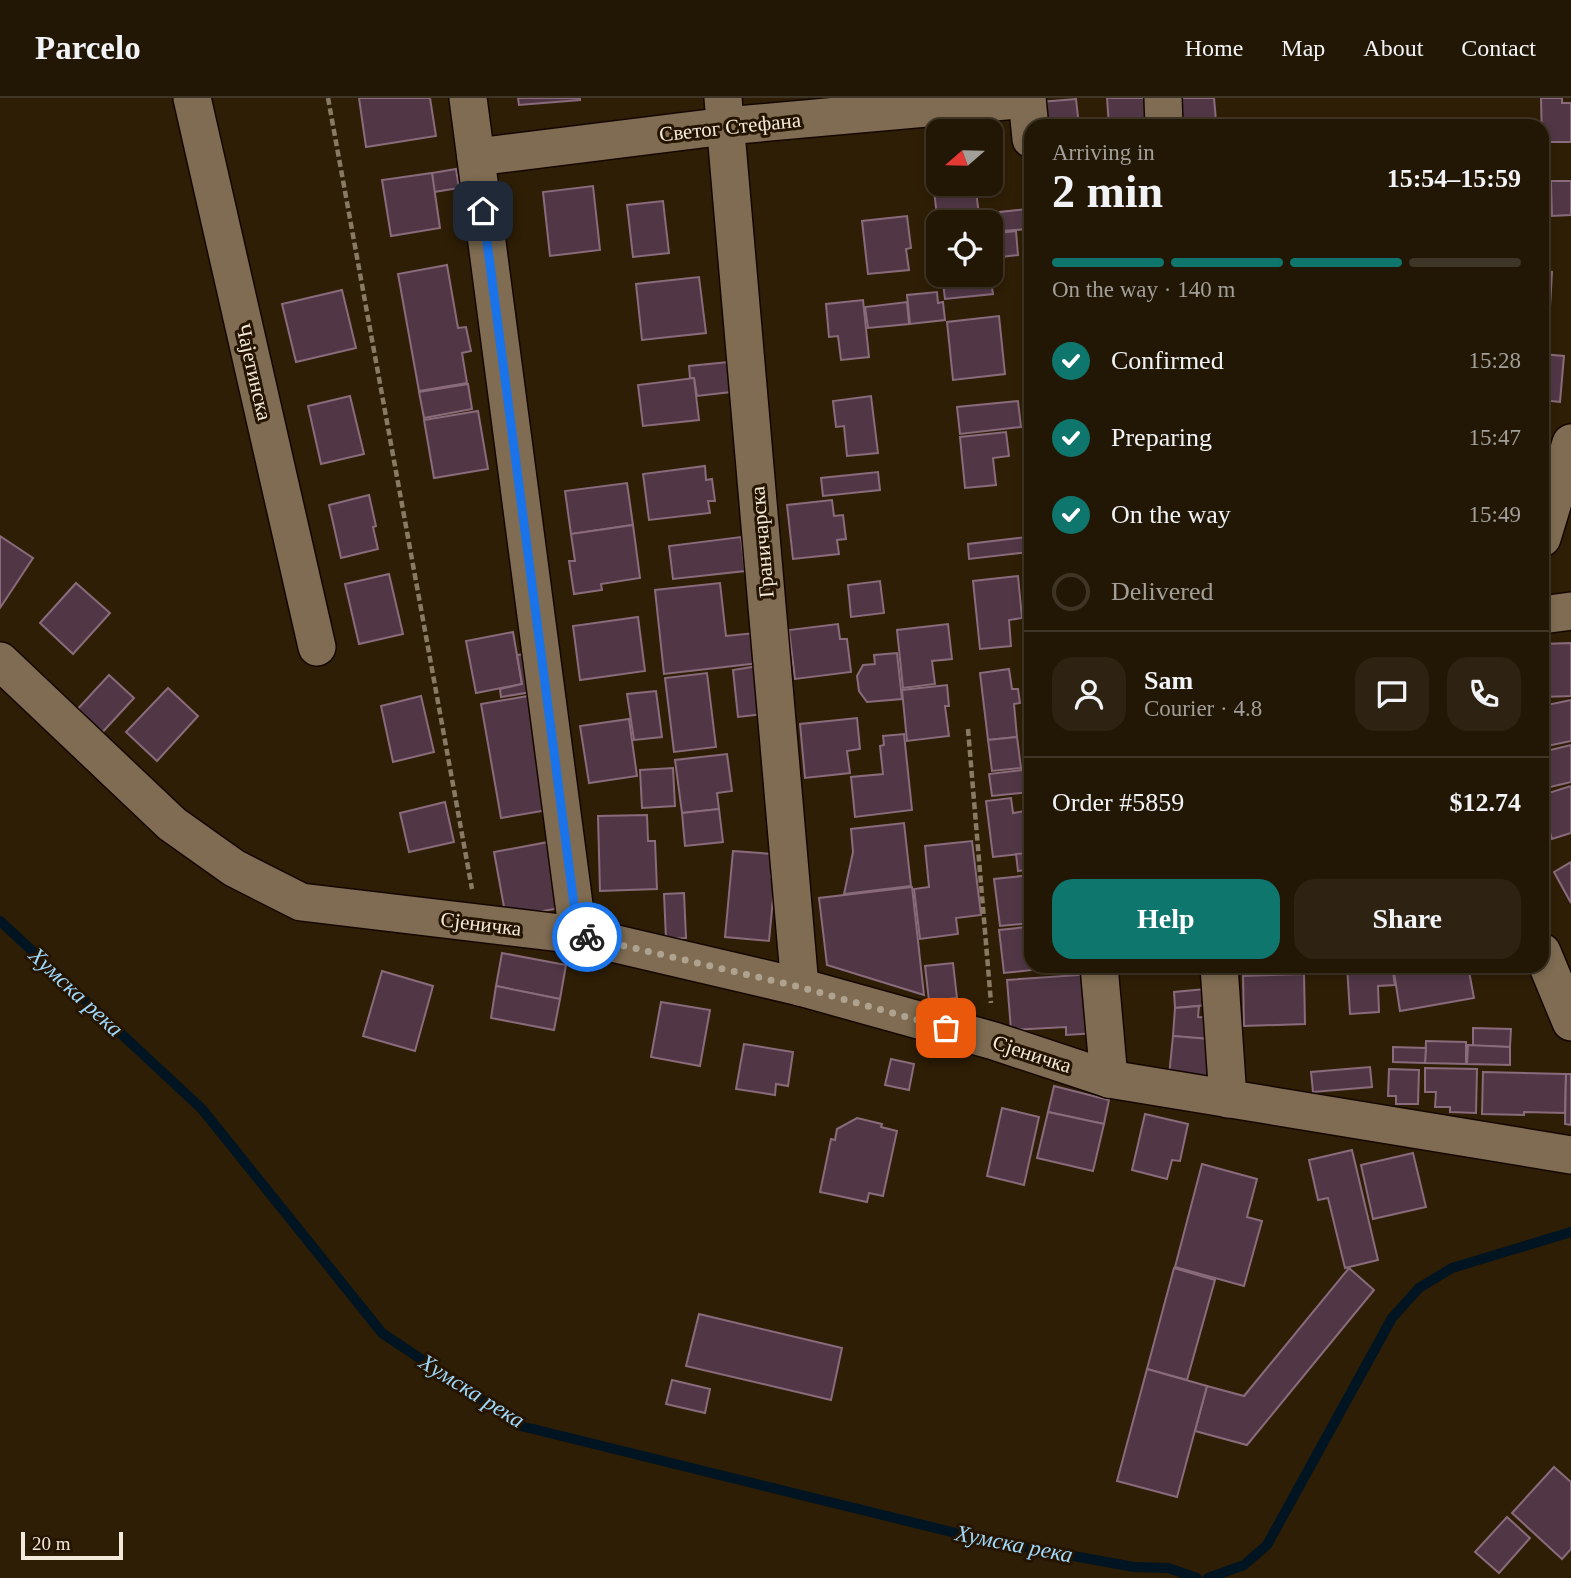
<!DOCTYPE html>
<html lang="en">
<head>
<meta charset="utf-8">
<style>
	:root { --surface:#221604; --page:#2e2313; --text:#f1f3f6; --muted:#a29f9a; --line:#3f3526; --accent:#0f766e }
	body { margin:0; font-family:"Times New Roman",serif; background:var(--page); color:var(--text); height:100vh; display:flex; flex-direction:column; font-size:26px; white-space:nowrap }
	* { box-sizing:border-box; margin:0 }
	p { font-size:23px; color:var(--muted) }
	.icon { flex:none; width:38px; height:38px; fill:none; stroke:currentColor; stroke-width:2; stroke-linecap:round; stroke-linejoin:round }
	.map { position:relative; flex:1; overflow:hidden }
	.side { position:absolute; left:1024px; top:21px; width:525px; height:854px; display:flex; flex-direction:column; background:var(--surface); border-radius:21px; box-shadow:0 4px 10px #0003,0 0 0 2px var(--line) }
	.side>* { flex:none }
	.needle { width:46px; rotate:250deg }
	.buttons { position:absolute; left:926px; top:21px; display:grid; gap:14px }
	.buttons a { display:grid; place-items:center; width:77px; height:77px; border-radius:14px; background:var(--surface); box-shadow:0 4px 10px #0003,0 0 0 2px var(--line); font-size:35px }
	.scale { position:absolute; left:21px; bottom:18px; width:102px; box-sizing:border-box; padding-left:7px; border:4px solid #f4eadb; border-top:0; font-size:19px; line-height:24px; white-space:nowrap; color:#f4eadb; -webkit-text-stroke:5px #241400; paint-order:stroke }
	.pin { position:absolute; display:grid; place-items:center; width:60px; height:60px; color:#fff; margin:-30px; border-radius:14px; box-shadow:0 4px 10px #0006 }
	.courier { position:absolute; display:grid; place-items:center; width:70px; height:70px; margin:-35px; border:5px solid #1a73e8; border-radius:50%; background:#fff; color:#222; box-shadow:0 2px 9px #0007 }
	.head em { font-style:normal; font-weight:700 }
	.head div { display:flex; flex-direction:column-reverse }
	.head { display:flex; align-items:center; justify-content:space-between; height:119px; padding:0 28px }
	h1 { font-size:46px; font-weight:700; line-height:52px }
	.bar { display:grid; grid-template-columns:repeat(4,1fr); gap:10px 7px; align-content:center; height:84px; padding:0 28px }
	.bar i { height:9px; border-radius:5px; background:var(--line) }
	.bar .on { background:var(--accent) }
	.bar p { grid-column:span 4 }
	.line { display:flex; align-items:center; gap:18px; padding:0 28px; border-top:2px solid var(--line) }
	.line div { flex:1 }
	.round { display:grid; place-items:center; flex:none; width:74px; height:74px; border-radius:21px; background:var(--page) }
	ol { padding:0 28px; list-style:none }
	li { display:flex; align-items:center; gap:21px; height:77px }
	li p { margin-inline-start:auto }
	li .icon { padding:7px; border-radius:50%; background:var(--accent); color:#fff; stroke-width:4 }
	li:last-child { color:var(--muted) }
	li i { width:38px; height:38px; border:4px solid var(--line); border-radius:50% }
	.primary-button { display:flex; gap:14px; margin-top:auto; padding:14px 28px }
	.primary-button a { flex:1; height:80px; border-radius:21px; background:var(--accent); color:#fff; font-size:28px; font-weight:700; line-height:80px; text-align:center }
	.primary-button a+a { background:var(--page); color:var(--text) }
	header { display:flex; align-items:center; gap:42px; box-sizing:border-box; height:98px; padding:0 35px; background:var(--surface); border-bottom:2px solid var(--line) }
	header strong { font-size:33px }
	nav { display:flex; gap:38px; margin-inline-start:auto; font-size:24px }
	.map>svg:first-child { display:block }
</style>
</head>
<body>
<header>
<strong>Parcelo</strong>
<nav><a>Home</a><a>Map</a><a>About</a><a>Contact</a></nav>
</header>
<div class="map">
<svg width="1571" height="1480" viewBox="0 0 1571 1480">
	<rect width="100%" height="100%" fill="#2e1e05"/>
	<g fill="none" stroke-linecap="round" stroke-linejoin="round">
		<g stroke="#001422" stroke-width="10">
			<polyline points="0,823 202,1011 382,1235 521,1328 980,1441 1134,1469 1168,1470 1197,1480"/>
			<polyline points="1208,1480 1244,1467 1267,1447 1392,1220 1419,1190 1452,1170 1571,1134"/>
		</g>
	</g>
	<g fill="#513746" stroke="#896b7b" stroke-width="2">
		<polygon points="359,0 430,0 436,38 366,49"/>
		<polygon points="518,0 580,0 580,2 519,7"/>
		<polygon points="1107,0 1146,0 1148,28 1109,28"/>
		<polygon points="1179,0 1214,0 1216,23 1180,24"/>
		<polygon points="1541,0 1562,0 1562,5 1571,5 1571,44 1542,44"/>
		<polygon points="1076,1 1079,28 1042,28 1040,4"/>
		<polygon points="1542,49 1549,49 1550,108 1542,108"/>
		<polygon points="938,66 938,86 975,86 980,124 938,124 938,127 931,67"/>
		<polygon points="456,71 459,90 434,94 432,75"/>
		<polygon points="432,75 440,130 391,138 382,82"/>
		<polygon points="1551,83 1571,83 1571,117 1552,118"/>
		<polygon points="593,88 600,152 550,158 543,94"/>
		<polygon points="663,103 669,155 633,159 627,107"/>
		<polygon points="1026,111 1028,131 1002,133 1000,114"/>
		<polygon points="907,118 911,150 906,151 909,172 868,176 862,123"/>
		<polygon points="1016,133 1018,157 993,160 990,136"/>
		<polygon points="447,167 458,230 466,229 471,253 462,255 467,285 419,293 398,176"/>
		<polygon points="1542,173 1552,174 1550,209 1542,208"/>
		<polygon points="942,177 990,177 993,196 945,201"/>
		<polygon points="699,179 706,235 642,242 636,186"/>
		<polygon points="342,192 356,250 296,264 282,206"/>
		<polygon points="937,194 938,205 943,204 945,222 910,226 907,197"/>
		<polygon points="863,202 869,259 841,262 838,238 829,239 826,206"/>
		<polygon points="907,204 909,226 868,230 865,209"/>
		<polygon points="999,218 1005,276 953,282 947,224"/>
		<polygon points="1542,256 1564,258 1560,304 1542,302"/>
		<polygon points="728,264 731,294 697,298 694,280 690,280 689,268"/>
		<polygon points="694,280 699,322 643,328 638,287"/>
		<polygon points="468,286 472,311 424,320 419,294"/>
		<polygon points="350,298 364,356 321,366 308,308"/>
		<polygon points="871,298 878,355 847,358 844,328 836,329 833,303"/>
		<polygon points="1018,303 1021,329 960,336 957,309"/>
		<polygon points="478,313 488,371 434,380 424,322"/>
		<polygon points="1006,334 1009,358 993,360 996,387 965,390 960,339"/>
		<polygon points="705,368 706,382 712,381 715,403 708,403 710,415 649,422 643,376"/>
		<polygon points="878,374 880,392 823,398 821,380"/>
		<polygon points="627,385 633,427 571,436 565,393"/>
		<polygon points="369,397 376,428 373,429 378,451 341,460 329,407"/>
		<polygon points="832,402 834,418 843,417 846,441 837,442 839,456 793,461 787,407"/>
		<polygon points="633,427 640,480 601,486 602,492 574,496 569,463 575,463 571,436"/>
		<polygon points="0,438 33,460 0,510"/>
		<polygon points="741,439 745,473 673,481 669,448"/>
		<polygon points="1027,439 1029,454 969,461 968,446"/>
		<polygon points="389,476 403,536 359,546 345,486"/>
		<polygon points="1018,478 1022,520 1009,522 1011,548 980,551 973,483"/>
		<polygon points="880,483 884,515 851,519 848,487"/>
		<polygon points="76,485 110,515 73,556 40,525"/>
		<polygon points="720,485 726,538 755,535 759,565 664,576 655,492"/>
		<polygon points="638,519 645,573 580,582 573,528"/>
		<polygon points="838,526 840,541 847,541 851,574 795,581 789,532"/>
		<polygon points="948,526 952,561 932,563 935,586 903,590 897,532"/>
		<polygon points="513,534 522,586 476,595 466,543"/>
		<polygon points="1571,545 1571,598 1543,599 1542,546"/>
		<polygon points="531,555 538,593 501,599 500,591 522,586 517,557"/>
		<polygon points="897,555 902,601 867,604 859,593 857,578 863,567 875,566 874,557"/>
		<polygon points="758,568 764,616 738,619 733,572"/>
		<polygon points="1009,571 1012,591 1018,591 1020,605 1014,606 1017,639 988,642 980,575"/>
		<polygon points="707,575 716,649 674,654 665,580"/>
		<polygon points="109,577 134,600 98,639 73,616"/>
		<polygon points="947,587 949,608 945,608 949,638 907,643 902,592"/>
		<polygon points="168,590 198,618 157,663 126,634"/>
		<polygon points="656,593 662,639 634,642 627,596"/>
		<polygon points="421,598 434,654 393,664 381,608"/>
		<polygon points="528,598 548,712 501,720 481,606"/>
		<polygon points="1571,602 1571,643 1542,649 1542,608"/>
		<polygon points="857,620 860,651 847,653 850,675 805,680 800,626"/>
		<polygon points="629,621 637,678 589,685 580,628"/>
		<polygon points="904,636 912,712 855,719 851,679 883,676 880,648 884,647 883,638"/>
		<polygon points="1017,639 1021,670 992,673 988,642"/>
		<polygon points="1571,647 1571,684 1542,691 1542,654"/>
		<polygon points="727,656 732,693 717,695 719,711 682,715 675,662"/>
		<polygon points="673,670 675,708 642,710 640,672"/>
		<polygon points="1031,671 1031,694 992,698 989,676"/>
		<polygon points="1571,688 1571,735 1552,741 1542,708 1542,697"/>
		<polygon points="1011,700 1013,715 1031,712 1031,755 993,759 986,703"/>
		<polygon points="445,704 454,744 409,754 400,715"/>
		<polygon points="719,711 723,744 685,748 682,715"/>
		<polygon points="647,717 648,743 655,743 657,791 600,793 598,718"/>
		<polygon points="904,725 911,788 844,796 853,754 851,731"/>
		<polygon points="972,743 981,817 956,820 958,836 920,841 914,791 929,789 925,748"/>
		<polygon points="548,744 560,810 506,820 494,754"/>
		<polygon points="733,753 773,756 771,779 775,780 769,843 725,839"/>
		<polygon points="1031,755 1031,771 1018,773 1016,756"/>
		<polygon points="1571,764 1571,805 1554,774"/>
		<polygon points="1031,777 1031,825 1000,828 994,781"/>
		<polygon points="912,789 924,897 827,867 819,800"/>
		<polygon points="684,795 686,840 666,841 664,796"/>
		<polygon points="1026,829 1027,846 1031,846 1031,868 1050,868 1051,870 1004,875 999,832"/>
		<polygon points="502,855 566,867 560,901 496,888"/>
		<polygon points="953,865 957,900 929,903 925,868"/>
		<polygon points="1130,868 1174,868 1174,869 1130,873"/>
		<polygon points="1347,868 1392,868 1395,887 1378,888 1379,914 1350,916"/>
		<polygon points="1393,868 1468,868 1474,900 1400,913"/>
		<polygon points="382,873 433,888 415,953 363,938"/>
		<polygon points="1093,876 1096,935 1066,937 1066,929 1011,932 1007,882"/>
		<polygon points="1304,876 1305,926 1244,928 1243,878"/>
		<polygon points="496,888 560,901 554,932 491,920"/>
		<polygon points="1216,890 1218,906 1175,910 1174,894"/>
		<polygon points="661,904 710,912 700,968 651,959"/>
		<polygon points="1199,908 1198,919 1218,920 1215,942 1173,938 1175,910"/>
		<polygon points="1473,930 1511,931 1510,949 1473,948"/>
		<polygon points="1173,938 1223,942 1219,983 1169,978"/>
		<polygon points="1426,943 1466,944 1466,966 1425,965"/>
		<polygon points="744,946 793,954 788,988 776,986 775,997 736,991"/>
		<polygon points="1468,947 1510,949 1510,967 1467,966"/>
		<polygon points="1393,949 1426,950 1425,965 1393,964"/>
		<polygon points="891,961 914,966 909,992 885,987"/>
		<polygon points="1370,969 1372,989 1313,994 1311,974"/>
		<polygon points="1425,970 1477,971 1476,1015 1450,1014 1450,1009 1435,1009 1436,994 1425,994"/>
		<polygon points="1389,971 1419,972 1418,1006 1396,1006 1396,998 1388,998"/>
		<polygon points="1483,974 1566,976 1565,1015 1524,1014 1524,1017 1482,1016"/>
		<polygon points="1566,976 1571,976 1571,1027 1565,1026"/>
		<polygon points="1054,988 1109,1002 1104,1026 1048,1014"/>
		<polygon points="1002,1010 1039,1019 1024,1087 987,1078"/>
		<polygon points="1048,1014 1104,1026 1093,1073 1037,1060"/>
		<polygon points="1145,1016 1188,1026 1180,1063 1172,1062 1167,1081 1132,1072"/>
		<polygon points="857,1020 882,1026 881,1029 897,1033 883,1098 869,1095 867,1104 820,1094 831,1041 835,1042 837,1031"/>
		<polygon points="1352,1052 1378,1162 1345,1170 1328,1100 1318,1102 1309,1062"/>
		<polygon points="1413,1055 1426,1109 1373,1121 1361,1067"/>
		<polygon points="1202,1066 1257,1081 1247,1119 1262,1123 1244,1188 1175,1169"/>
		<polygon points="1174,1170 1215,1182 1187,1282 1147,1271"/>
		<polygon points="1349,1170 1374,1192 1247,1347 1195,1333 1207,1288 1244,1298"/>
		<polygon points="699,1216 842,1250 831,1302 686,1268"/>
		<polygon points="1147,1271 1207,1288 1177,1399 1117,1383"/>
		<polygon points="672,1282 710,1291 705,1315 666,1306"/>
		<polygon points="1554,1369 1571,1384 1571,1451 1562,1461 1512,1415"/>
		<polygon points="1507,1419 1530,1440 1499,1475 1475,1454"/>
	</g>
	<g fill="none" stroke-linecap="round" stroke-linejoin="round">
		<defs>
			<g id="minor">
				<polyline points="192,0 317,549"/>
				<polyline points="468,0 578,837"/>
				<polyline points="723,0 800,889"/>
				<polyline points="1027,0 1031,41"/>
				<polyline points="1163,0 1164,28"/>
				<polyline points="476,59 726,28 1027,1"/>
				<polyline points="1542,440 1571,345"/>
				<polyline points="1542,517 1571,513"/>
				<polyline points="0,563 172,726 234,770 301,804 578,837 800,889 994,943 1109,981 1571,1057"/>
				<polyline points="1542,854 1571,924"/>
				<polyline points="1099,868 1109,981"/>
				<polyline points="1219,868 1228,1001"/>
			</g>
		</defs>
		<use href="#minor" stroke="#150700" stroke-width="40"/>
		<g stroke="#887b66" stroke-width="4.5" stroke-dasharray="7 3.5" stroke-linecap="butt">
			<polyline points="328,0 472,791"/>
			<polyline points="968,631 991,905"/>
		</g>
		<use href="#minor" stroke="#7f6c52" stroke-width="37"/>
	</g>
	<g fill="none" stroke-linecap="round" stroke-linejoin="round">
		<polyline stroke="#afa390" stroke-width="7" stroke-dasharray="0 12.6" points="587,839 800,889 946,930"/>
		<polyline stroke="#1a73e8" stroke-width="9" points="483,113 578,837 587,839"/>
	</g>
	<g text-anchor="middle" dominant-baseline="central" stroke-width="6" stroke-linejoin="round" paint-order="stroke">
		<g font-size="21" fill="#f4eadb" stroke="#241400">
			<text transform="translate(730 29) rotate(-6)">Светог Стефана</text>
			<text transform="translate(254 274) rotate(77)">Чајетинска</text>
			<text transform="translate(762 444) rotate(-95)">Граничарска</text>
			<text transform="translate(481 826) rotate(7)">Сјеничка</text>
			<text transform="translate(1032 956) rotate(18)">Сјеничка</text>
		</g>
		<g font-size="23" font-style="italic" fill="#9fd9fe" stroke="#241400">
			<text transform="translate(76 894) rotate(43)">Хумска река</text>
			<text transform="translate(472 1293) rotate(32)">Хумска река</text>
			<text transform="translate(1014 1446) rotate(11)">Хумска река</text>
		</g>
	</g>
</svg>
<div class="buttons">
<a><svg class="needle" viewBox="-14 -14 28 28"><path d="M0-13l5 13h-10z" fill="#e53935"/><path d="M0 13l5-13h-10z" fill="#a29f9a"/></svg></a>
<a><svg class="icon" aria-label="locate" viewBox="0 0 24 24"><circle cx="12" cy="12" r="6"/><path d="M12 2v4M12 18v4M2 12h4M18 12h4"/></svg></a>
</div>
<div class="scale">20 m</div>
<div class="pin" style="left:946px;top:930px;background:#ea580c"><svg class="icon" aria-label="bag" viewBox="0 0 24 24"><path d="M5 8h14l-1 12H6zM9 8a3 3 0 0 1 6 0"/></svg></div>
<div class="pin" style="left:483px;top:113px;background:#1f2937"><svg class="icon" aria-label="home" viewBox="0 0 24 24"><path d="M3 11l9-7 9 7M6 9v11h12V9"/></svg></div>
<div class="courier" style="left:587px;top:839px"><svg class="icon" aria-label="bike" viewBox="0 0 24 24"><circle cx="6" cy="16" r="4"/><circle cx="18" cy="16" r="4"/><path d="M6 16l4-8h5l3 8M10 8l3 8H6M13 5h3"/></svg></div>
<section class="side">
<div class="head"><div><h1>2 min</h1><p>Arriving in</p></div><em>15:54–15:59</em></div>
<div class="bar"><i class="on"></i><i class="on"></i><i class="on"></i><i></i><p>On the way · 140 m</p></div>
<ol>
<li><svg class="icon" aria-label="check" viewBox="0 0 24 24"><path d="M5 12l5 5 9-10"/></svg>Confirmed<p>15:28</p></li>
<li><svg class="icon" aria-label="check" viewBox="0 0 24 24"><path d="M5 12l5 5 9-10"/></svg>Preparing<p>15:47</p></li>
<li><svg class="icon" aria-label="check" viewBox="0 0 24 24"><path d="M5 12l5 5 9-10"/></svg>On the way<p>15:49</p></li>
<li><i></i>Delivered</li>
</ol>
<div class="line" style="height:126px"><a class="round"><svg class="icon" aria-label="person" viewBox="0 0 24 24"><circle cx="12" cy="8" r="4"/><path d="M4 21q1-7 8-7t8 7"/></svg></a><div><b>Sam</b><p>Courier · 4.8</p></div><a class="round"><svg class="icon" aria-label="chat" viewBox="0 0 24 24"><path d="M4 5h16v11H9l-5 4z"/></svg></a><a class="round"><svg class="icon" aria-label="phone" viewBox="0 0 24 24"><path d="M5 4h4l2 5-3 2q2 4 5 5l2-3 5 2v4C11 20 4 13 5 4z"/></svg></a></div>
<div class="line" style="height:91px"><div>Order #5859</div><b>$12.74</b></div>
<div class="primary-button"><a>Help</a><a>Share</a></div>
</section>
</div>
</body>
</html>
